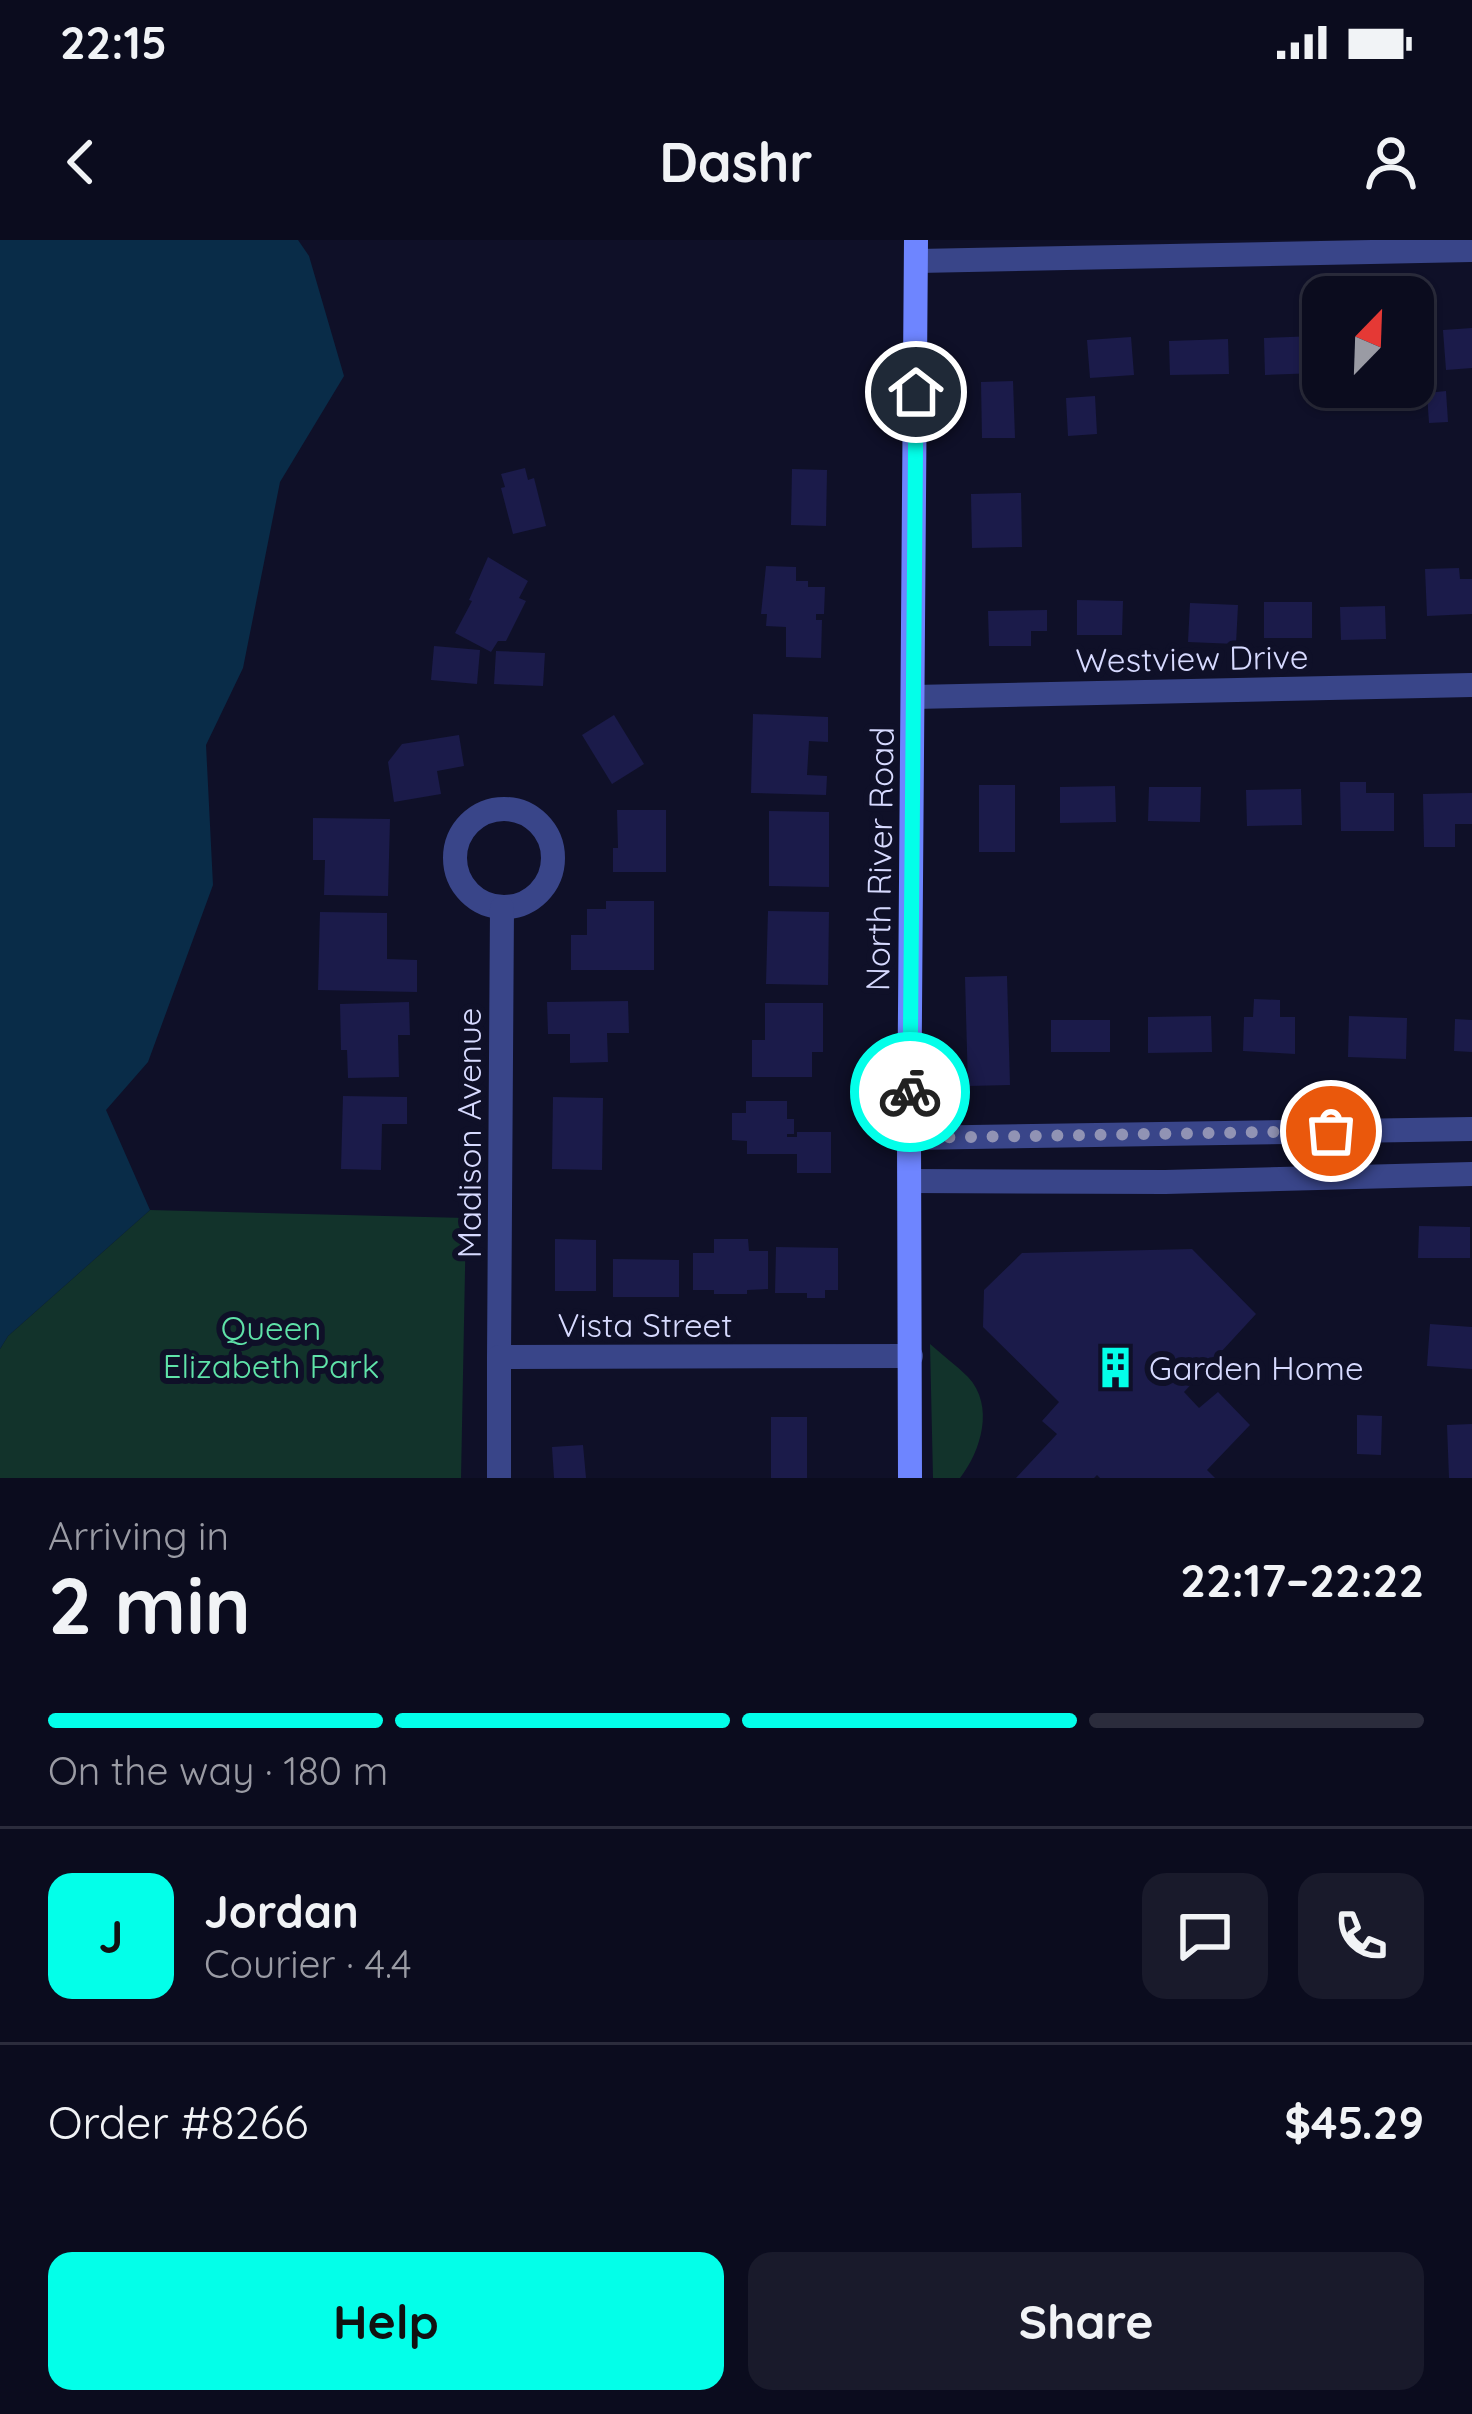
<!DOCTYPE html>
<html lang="en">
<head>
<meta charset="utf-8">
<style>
	:root { --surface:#0b0c1e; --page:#191a2b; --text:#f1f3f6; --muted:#9a9ba4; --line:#2b2c3c; --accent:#03ffe9 }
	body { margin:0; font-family:Quicksand,sans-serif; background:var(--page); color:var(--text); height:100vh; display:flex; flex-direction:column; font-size:45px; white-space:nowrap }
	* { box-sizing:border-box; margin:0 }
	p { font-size:39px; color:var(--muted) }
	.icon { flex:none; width:66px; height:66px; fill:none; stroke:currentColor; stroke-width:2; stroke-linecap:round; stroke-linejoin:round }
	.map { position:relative; height:1238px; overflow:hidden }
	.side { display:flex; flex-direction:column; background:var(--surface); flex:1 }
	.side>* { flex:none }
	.needle { width:78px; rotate:23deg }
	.controls { position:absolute; left:1302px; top:36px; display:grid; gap:24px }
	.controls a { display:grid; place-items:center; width:132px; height:132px; border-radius:24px; background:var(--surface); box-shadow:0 3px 9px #0004,0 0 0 3px var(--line); font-size:60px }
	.pin { position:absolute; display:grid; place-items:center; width:102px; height:102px; color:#fff; margin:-51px; border:6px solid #fff; border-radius:50%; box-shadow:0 3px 12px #0007 }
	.courier { position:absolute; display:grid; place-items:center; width:120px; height:120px; margin:-60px; border:9px solid #03ffe9; border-radius:50%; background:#fff; color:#222; box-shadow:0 3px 15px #0007 }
	.headline em { font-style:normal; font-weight:800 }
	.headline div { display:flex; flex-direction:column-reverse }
	.headline { display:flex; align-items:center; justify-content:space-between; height:204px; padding:0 48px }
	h1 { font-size:78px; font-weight:800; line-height:90px }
	.bar { display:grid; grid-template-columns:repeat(4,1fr); gap:18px 12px; align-content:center; height:144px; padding:0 48px }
	.bar i { height:15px; border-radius:9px; background:var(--line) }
	.bar .active { background:var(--accent) }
	.bar p { grid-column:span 4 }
	.line { display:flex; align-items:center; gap:30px; padding:0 48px; border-top:3px solid var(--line) }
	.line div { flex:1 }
	.round { display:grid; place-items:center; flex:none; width:126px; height:126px; border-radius:24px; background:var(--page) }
	.cta { display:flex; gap:24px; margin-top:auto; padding:24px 48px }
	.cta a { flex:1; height:138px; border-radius:24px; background:var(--accent); color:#111; font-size:48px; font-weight:800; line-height:138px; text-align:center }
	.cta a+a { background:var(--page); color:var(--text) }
	.status { display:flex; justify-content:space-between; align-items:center; height:84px; padding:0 60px; background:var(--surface); direction:ltr }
	.status svg { height:33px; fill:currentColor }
	header { display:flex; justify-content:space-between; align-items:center; height:156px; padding:0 48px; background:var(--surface); font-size:54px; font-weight:800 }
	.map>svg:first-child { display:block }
</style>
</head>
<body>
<div class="status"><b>22:15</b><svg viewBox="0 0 49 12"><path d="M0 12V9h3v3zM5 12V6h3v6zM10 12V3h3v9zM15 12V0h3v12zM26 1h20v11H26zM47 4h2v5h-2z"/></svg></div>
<header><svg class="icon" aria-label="back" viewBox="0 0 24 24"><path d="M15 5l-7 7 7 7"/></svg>Dashr<svg class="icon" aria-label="person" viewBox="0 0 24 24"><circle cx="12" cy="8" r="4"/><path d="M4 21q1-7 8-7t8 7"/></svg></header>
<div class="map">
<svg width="1472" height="1238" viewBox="0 0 1472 1238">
	<rect width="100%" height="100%" fill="#0f1028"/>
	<g fill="#12332b">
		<polygon points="150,970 466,978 461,1238 0,1238 0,1109 8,1096"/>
		<path d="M930,1104C942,1115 956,1125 968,1137C995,1166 981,1211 960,1238H933Z"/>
	</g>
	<polygon fill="#092c48" points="0,0 298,0 309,16 344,136 280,242 243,428 206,505 213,645 148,822 106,870 150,970 8,1096 0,1109"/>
	<g fill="#1b1b4a">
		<polygon points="1472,88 1472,128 1446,130 1443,90"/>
		<polygon points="1316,96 1317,133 1265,135 1264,98"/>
		<polygon points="1131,97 1134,135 1090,138 1087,100"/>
		<polygon points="1228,99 1229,134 1170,135 1169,101"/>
		<polygon points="1013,141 1015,198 982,198 981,142"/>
		<polygon points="1446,151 1448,182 1429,183 1427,153"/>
		<polygon points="1095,156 1097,194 1068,196 1066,158"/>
		<polygon points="525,228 528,240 534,238 546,286 513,294 501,248 505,247 501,234"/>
		<polygon points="792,229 827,230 826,286 791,285"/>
		<polygon points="1021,253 1022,307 972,308 971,254"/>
		<polygon points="488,317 528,341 519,358 526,361 506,401 498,401 491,412 455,393 472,361 469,360"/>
		<polygon points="766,326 796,327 796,341 808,341 808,347 825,347 824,374 816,374 816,380 822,380 821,418 786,417 786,387 766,386 767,374 761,374"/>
		<polygon points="1459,328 1460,339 1472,339 1472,374 1427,376 1425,329"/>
		<polygon points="1077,360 1123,361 1122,395 1077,395"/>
		<rect x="1264" y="362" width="48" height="36"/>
		<polygon points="1190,363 1238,365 1236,404 1188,402"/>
		<polygon points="1385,366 1386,399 1341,400 1340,367"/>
		<polygon points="1047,370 1047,391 1031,391 1031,406 989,406 988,371"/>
		<polygon points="434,406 480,410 477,444 431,440"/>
		<polygon points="496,411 545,413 543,446 494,444"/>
		<polygon points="753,474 828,477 828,502 809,501 807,535 827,536 826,555 751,553"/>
		<polygon points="614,475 644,524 612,544 582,495"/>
		<polygon points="459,495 464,526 437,531 441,554 394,562 388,522 402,504"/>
		<polygon points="1340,542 1366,542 1366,553 1394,553 1394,591 1341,591"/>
		<rect x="979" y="545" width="36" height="67"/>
		<polygon points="1115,546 1116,582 1060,583 1060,547"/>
		<polygon points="1149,547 1201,547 1200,582 1148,581"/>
		<polygon points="1301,549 1302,585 1247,586 1246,550"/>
		<polygon points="1472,553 1472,584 1455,584 1455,607 1424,607 1423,554"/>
		<polygon points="617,570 666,570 666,632 613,632 613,608 618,608"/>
		<polygon points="769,571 829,572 829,647 769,646"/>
		<polygon points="313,578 390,579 388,656 324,655 325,620 313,620"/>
		<polygon points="606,661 654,661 654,730 571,730 571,695 587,695 587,669 606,669"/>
		<polygon points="768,671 829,672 828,745 766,744"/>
		<polygon points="320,672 387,673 387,719 417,720 417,752 318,750"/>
		<polygon points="1007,736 1010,845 968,846 965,737"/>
		<polygon points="1254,759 1280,760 1280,777 1295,777 1295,814 1243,811 1244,777 1253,777"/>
		<polygon points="628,761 629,793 607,793 608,822 570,823 570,794 548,794 547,762"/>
		<polygon points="409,762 410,795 398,795 399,837 348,838 347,810 341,810 340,764"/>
		<polygon points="765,763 823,763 823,812 812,812 812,837 752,837 752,800 765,800"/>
		<polygon points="1211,776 1212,812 1148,813 1148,777"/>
		<polygon points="1349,776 1407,778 1406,819 1348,817"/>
		<polygon points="1455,779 1472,780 1472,812 1454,811"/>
		<rect x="1051" y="780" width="59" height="32"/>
		<polygon points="343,856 407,857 407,884 382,884 381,930 341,929"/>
		<polygon points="553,857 603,858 602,930 552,929"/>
		<polygon points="746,861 787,861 787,879 794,879 794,894 787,894 787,897 797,897 797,892 831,892 831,933 797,933 797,914 747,914 747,901 732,900 732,873 746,873"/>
		<polygon points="1419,986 1470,987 1470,1018 1418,1018"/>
		<polygon points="555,999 596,1000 596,1051 555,1051"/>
		<polygon points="714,999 748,999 749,1011 768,1011 768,1049 747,1050 747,1054 714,1054 714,1050 693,1050 693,1013 714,1013"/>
		<polygon points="776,1007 838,1008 838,1050 825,1050 825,1058 807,1058 807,1053 775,1053"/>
		<polygon points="1192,1009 1256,1074 1184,1152 1199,1168 1218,1152 1250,1185 1207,1230 1215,1238 1100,1238 1097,1235 1094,1238 1016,1238 1057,1194 1042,1181 1059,1162 983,1087 984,1050 1022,1013"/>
		<polygon points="613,1019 679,1020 679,1057 613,1057"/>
		<polygon points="1430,1084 1472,1087 1472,1129 1427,1126"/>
		<polygon points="1357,1175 1382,1176 1381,1215 1357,1214"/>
		<rect x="771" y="1177" width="36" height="61"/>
		<polygon points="1472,1184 1472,1238 1449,1238 1447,1185"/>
		<polygon points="583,1205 586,1238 554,1238 552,1207"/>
	</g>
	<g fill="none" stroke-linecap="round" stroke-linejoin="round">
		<g stroke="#394589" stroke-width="24">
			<polyline points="918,21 1472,10"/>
			<polyline points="914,457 1472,445"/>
			<circle cx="504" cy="618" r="49"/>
			<polyline points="909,898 1472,889"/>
			<polyline points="911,941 1165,942 1472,934"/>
			<polyline points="499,1117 502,668"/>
			<polyline points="499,1238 499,1117 911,1116"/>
		</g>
		<polyline stroke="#6e85ff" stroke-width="24" points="910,1238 909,898 916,0"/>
	</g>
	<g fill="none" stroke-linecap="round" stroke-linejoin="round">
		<polyline stroke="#9193b4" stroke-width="12" stroke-dasharray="0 21.6" points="910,852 909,898 1331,891"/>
		<polyline stroke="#03ffe9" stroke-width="15" points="910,852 916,152"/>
	</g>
	<defs>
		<symbol id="building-bare" viewBox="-9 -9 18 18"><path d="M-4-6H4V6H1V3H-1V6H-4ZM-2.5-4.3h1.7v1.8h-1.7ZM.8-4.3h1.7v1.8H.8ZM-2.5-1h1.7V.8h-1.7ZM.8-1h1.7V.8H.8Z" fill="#03ffe9" stroke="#0f1028" stroke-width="2.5" paint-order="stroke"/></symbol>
	</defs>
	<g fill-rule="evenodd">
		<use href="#building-bare" x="1086" y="1098" width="59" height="59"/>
	</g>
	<g text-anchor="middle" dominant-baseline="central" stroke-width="12" stroke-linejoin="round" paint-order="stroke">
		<g font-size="33" fill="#d7daff" stroke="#0f1028">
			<text transform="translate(1192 418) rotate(-1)">Westview Drive</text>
			<text transform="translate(879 619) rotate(-89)">North River Road</text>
			<text transform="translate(468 893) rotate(-90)">Madison Avenue</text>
			<text x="645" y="1084">Vista Street</text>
		</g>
		<g font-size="33" fill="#5fe3a9" stroke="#0f1028">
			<text x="271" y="1087">Queen<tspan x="271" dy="38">Elizabeth Park</tspan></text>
		</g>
		<g font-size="33" fill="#d7daff" stroke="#0f1028" text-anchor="start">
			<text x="1149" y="1127">Garden Home</text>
		</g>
	</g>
</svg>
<div class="controls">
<a><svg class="needle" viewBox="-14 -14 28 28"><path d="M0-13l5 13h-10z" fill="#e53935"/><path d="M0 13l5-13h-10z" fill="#9a9ba4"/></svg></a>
</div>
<div class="pin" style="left:1331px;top:891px;background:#ea580c"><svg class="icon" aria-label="bag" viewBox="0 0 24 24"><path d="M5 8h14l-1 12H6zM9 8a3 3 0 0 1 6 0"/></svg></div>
<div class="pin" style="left:916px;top:152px;background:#1f2937"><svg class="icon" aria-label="home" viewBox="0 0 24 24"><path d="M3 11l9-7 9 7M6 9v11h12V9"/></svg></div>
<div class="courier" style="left:910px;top:852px"><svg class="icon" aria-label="bike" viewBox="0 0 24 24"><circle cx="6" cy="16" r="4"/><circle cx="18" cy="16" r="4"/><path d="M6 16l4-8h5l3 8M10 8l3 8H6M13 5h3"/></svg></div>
</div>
<section class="side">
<div class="headline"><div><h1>2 min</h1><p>Arriving in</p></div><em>22:17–22:22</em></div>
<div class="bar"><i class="active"></i><i class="active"></i><i class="active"></i><i></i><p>On the way · 180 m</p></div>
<div class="line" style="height:216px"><b class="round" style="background:var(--accent);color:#111">J</b><div><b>Jordan</b><p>Courier · 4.4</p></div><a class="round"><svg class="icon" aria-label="chat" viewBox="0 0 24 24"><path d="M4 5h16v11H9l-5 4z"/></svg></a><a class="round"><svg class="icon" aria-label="phone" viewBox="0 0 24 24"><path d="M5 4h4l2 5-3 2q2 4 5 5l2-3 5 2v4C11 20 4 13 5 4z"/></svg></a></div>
<div class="line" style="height:156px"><div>Order #8266</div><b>$45.29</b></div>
<div class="cta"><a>Help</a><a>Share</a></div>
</section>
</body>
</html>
